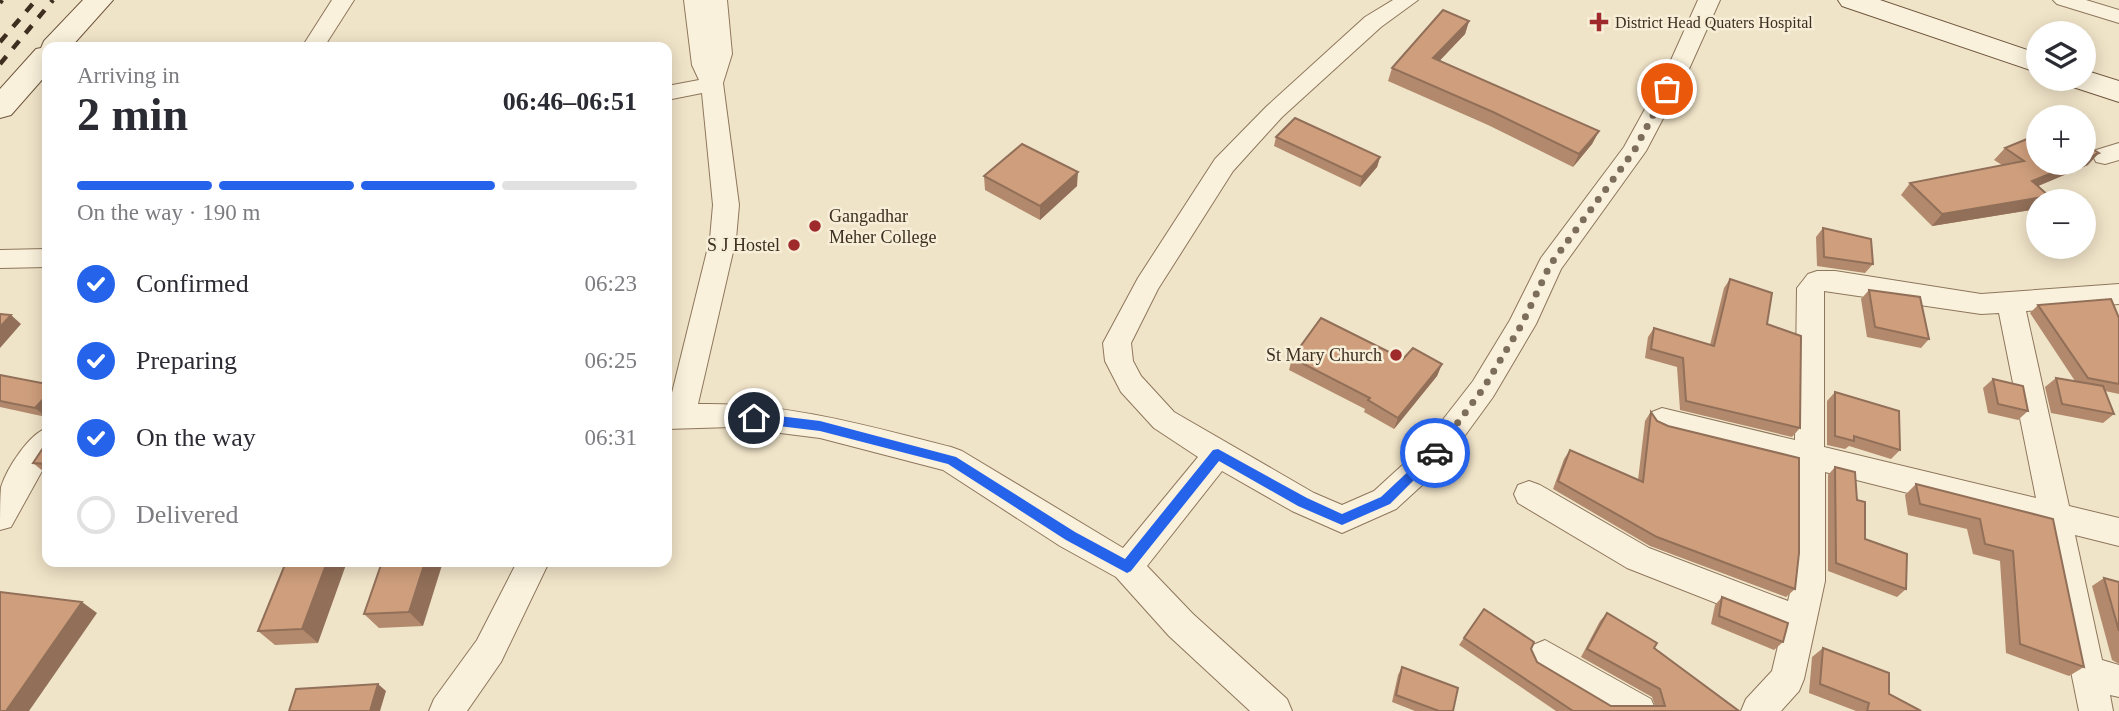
<!DOCTYPE html>
<html lang="en">
<head>
<meta charset="utf-8">
<style>
	:root { --surface:#fff; --page:#f2f2f3; --text:#2b2b33; --muted:#7c7c81; --line:#e1e1e2; --accent:#2563eb }
	body { margin:0; font-family:"Times New Roman",serif; background:var(--page); color:var(--text); height:100vh; display:flex; flex-direction:column; font-size:26px; white-space:nowrap }
	* { box-sizing:border-box; margin:0 }
	p { font-size:23px; color:var(--muted) }
	.icon { flex:none; width:38px; height:38px; fill:none; stroke:currentColor; stroke-width:2; stroke-linecap:round; stroke-linejoin:round }
	.map { position:relative; flex:1; overflow:hidden }
	.side { position:absolute; left:42px; top:42px; width:630px; height:525px; display:flex; flex-direction:column; background:var(--surface); border-radius:14px; box-shadow:0 4px 18px #0003 }
	.side>* { flex:none }
	.tools { position:absolute; left:2026px; top:21px; display:grid; gap:14px }
	.tools a { display:grid; place-items:center; width:70px; height:70px; border-radius:50%; background:var(--surface); box-shadow:0 4px 18px #0003; font-size:35px }
	.pin { position:absolute; display:grid; place-items:center; width:60px; height:60px; color:#fff; margin:-30px; border:4px solid #fff; border-radius:50%; box-shadow:0 2px 7px #0007 }
	.courier { position:absolute; display:grid; place-items:center; width:70px; height:70px; margin:-35px; border:5px solid #2563eb; border-radius:50%; background:#fff; color:#222; box-shadow:0 2px 9px #0007 }
	.overview em { font-style:normal; font-weight:700 }
	.overview div { display:flex; flex-direction:column-reverse }
	.overview { display:flex; align-items:center; justify-content:space-between; height:119px; padding:0 35px }
	h1 { font-size:46px; font-weight:700; line-height:52px }
	.bar { display:grid; grid-template-columns:repeat(4,1fr); gap:10px 7px; align-content:center; height:84px; padding:0 35px }
	.bar i { height:9px; border-radius:5px; background:var(--line) }
	.bar .current { background:var(--accent) }
	.bar p { grid-column:span 4 }
	ol { padding:0 35px; list-style:none }
	li { display:flex; align-items:center; gap:21px; height:77px }
	li p { margin-inline-start:auto }
	li .icon { padding:7px; border-radius:50%; background:var(--accent); color:#fff; stroke-width:4 }
	li:last-child { color:var(--muted) }
	li i { width:38px; height:38px; border:4px solid var(--line); border-radius:50% }
	.map>svg:first-child { display:block }
</style>
</head>
<body>
<div class="map">
<svg width="2119" height="711" viewBox="0 0 2119 711">
	<rect width="100%" height="100%" fill="#f0e4c8"/>
	<g fill="none" stroke-linecap="round" stroke-linejoin="round">
		<defs>
			<g id="street">
				<polygon points="332,0 354,0 324,47 302,47"/>
				<path d="M684,0H727L732,54L723,83L739,205L736,239L698,404C785,402 868,426 951,447L962,451L1123,548L1198,457L1154,428L1121,392L1105,361L1103,343L1138,278L1215,159L1266,107L1365,17L1393,0H1418L1381,27L1282,117L1233,171L1158,289L1131,343L1133,361L1141,376L1174,412L1314,493L1342,505L1374,491L1420,449L1473,381L1510,320L1541,258L1624,147L1667,69L1698,0H1720L1689,69L1646,151L1561,269L1536,324L1493,397L1442,467L1396,509L1342,533L1292,511L1222,471L1147,566L1193,614L1287,699L1292,711H1250L1169,636L1116,577L1060,546L943,470L820,438L732,427L667,429V405H669L710,239L713,205L702,93L667,100V86L699,80L692,65Z"/>
				<polygon points="2053,0 2086,0 2119,10 2119,23 2057,4"/>
				<polygon points="2119,143 2119,160 2105,164 2096,162 2093,156 2096,150"/>
				<polygon points="47,249 47,267 0,268 0,250"/>
				<path d="M1817,271H1835L1981,294L2119,284V304L2026,311L2069,506L2119,518V546L2075,535L2102,660L2119,665V697L2110,695L2113,711H2079L2042,527L1825,472V581L1804,679L1799,691L1781,711H1741L1746,699L1772,671L1782,629L1627,568L1518,503L1514,494L1518,485L1529,481L1540,485L1649,548L1788,601L1793,581L1794,465L1662,432L1652,428L1647,420L1652,412L1662,408L1795,440L1797,288L1808,274ZM1824,291L1981,314L1999,313L2036,498L1824,447Z"/>
				<path d="M47,428V462L11,527L0,530C0,518 0,499 1,487C7,468 29,434 47,428Z"/>
				<polygon points="517,562 549,562 501,662 467,711 429,711 434,699 477,640"/>
				<polygon points="1545,640 1651,699 1656,711 1606,711 1533,667 1528,656 1533,645"/>
			</g>
			<g id="secondary">
				<polygon points="83,0 113,0 71,47 47,47 47,74 11,115 0,118 0,89 36,49 41,48 44,41"/>
				<polygon points="1838,0 1880,0 2039,54 2039,73 1842,6"/>
				<polygon points="2084,70 2119,81 2119,102 2070,86 2066,79 2084,79"/>
			</g>
		</defs>
		<use href="#street" stroke="#8d765c" stroke-width="2"/>
		<use href="#secondary" stroke="#6f573f" stroke-width="2"/>
		<use href="#street" fill="#faf1dc" fill-rule="evenodd"/>
		<use href="#secondary" fill="#faf1dc" fill-rule="evenodd"/>
		<g stroke="#3d2e20" stroke-width="4.5" stroke-dasharray="10 10" stroke-linecap="butt">
			<polyline points="0,3 2,0"/>
			<polyline points="0,42 36,0"/>
			<polyline points="0,64 53,0"/>
		</g>
	</g>
	<g fill="#b2896c">
		<polygon points="1469,21 1465,34 1439,61 1599,131 1592,144 1573,167 1488,125 1388,81 1392,68"/>
		<polygon points="1276,137 1380,157 1377,167 1360,187 1274,146"/>
		<polygon points="2005,148 2088,165 2038,186 2049,196 2044,201 2039,201 2037,209 1932,226 1901,195 1910,183 2002,165 1994,160"/>
		<polygon points="984,176 1077,186 1040,220 985,190"/>
		<polygon points="1823,228 1873,264 1865,273 1817,266 1816,237"/>
		<polygon points="1730,279 1767,324 1800,428 1792,437 1680,410 1677,367 1645,358 1648,337 1654,328 1710,345 1724,288"/>
		<polygon points="1869,290 1929,339 1921,348 1867,337 1861,299"/>
		<polygon points="2038,305 2119,318 2119,394 2105,391 2114,414 2103,423 2051,413 2045,387 2056,378 2075,381 2030,313"/>
		<polygon points="1292,358 1403,359 1442,364 1437,376 1394,429 1364,412 1365,409 1289,370"/>
		<polygon points="0,375 46,417 0,407"/>
		<polygon points="1993,379 2028,411 2018,420 1988,413 1983,388"/>
		<polygon points="1835,392 1900,450 1891,459 1849,446 1845,449 1827,445 1827,401"/>
		<polygon points="1651,412 1795,589 1786,597 1650,546 1553,489 1564,459 1570,450 1638,480 1645,421"/>
		<polygon points="47,442 47,472 44,472 33,463"/>
		<polygon points="1835,467 1857,500 1865,539 1906,589 1897,597 1828,571 1828,475"/>
		<polygon points="1916,484 2053,519 2084,667 2069,676 2006,653 2000,561 1973,554 1967,529 1908,515 1905,495"/>
		<polygon points="286,562 318,643 275,645 258,631"/>
		<polygon points="382,562 423,626 379,628 364,614"/>
		<polygon points="2104,578 2119,582 2119,664 2112,660 2092,586"/>
		<polygon points="1722,597 1783,642 1774,650 1711,624 1715,605"/>
		<polygon points="1484,609 1531,649 1537,662 1611,706 1655,706 1652,697 1581,657 1600,621 1607,613 1739,711 1556,711 1459,645"/>
		<polygon points="1823,648 1889,694 1921,711 1856,711 1809,693 1812,657"/>
		<polygon points="1402,667 1453,711 1415,711 1392,702 1398,675"/>
	</g>
	<g fill="#916f58">
		<polygon points="1469,21 1465,34 1429,72 1433,58"/>
		<polygon points="1599,131 1592,144 1573,167 1579,154"/>
		<polygon points="2099,153 2088,165 2021,193 2032,181 2076,163 2084,163 2084,159"/>
		<polygon points="1380,157 1377,167 1360,187 1362,177"/>
		<polygon points="1078,172 1077,186 1040,220 1040,206"/>
		<polygon points="2049,196 2044,201 2039,201 2039,207 2037,209 1932,226 1942,214"/>
		<polygon points="11,315 21,324 0,348 0,327"/>
		<polygon points="1442,364 1437,376 1394,429 1398,418"/>
		<polygon points="47,395 47,415 46,417 35,408"/>
		<polygon points="327,562 347,562 318,643 302,629"/>
		<polygon points="425,562 443,562 423,626 409,612"/>
		<polygon points="82,602 97,613 29,711 6,711"/>
		<polygon points="378,684 386,691 380,711 370,711"/>
	</g>
	<g fill="#cf9f7d" stroke="#916f58" stroke-width="2">
		<polygon points="1443,10 1469,21 1433,58 1599,131 1579,154 1493,112 1392,68"/>
		<polygon points="1295,118 1380,157 1362,177 1276,137"/>
		<polygon points="2039,134 2039,163 2076,163 2032,181 2049,196 1942,214 1910,183 2024,161 2005,148"/>
		<polygon points="1022,144 1078,172 1040,206 984,176"/>
		<polygon points="2084,144 2099,153 2084,159"/>
		<polygon points="1823,228 1871,239 1873,264 1824,257"/>
		<polygon points="1730,279 1772,293 1767,324 1801,336 1800,428 1686,401 1683,358 1651,349 1654,328 1714,346"/>
		<polygon points="1869,290 1920,297 1929,339 1875,327"/>
		<polygon points="2111,299 2119,318 2119,384 2088,378 2038,305"/>
		<polygon points="0,314 11,315 0,327"/>
		<polygon points="1321,318 1403,359 1413,348 1442,364 1398,418 1368,400 1370,398 1292,358"/>
		<polygon points="0,375 47,384 47,395 35,408 0,401"/>
		<polygon points="2056,378 2103,386 2114,414 2062,404"/>
		<polygon points="1993,379 2023,386 2028,411 1998,404"/>
		<polygon points="1835,392 1899,411 1900,450 1854,436 1854,441 1835,436"/>
		<polygon points="1651,412 1657,421 1668,426 1799,458 1799,553 1795,589 1657,537 1558,481 1570,450 1643,482"/>
		<polygon points="47,442 47,464 33,463"/>
		<polygon points="1835,467 1855,472 1857,500 1865,502 1865,539 1907,554 1906,589 1836,563"/>
		<polygon points="1916,484 2053,519 2084,667 2020,644 2013,551 1985,544 1980,519 1920,504"/>
		<polygon points="286,562 327,562 302,629 258,631"/>
		<polygon points="382,562 425,562 409,612 364,614"/>
		<polygon points="2104,578 2119,582 2119,631"/>
		<polygon points="0,592 82,602 6,711 0,711"/>
		<polygon points="1722,597 1788,623 1783,642 1719,616"/>
		<polygon points="1484,609 1534,642 1531,649 1537,662 1611,706 1665,706 1660,689 1587,649 1607,613 1657,643 1654,648 1739,711 1573,711 1464,638"/>
		<polygon points="1823,648 1889,673 1889,694 1921,711 1867,711 1869,703 1820,684"/>
		<polygon points="1402,667 1458,688 1453,711 1439,711 1396,695"/>
		<polygon points="378,684 370,711 289,711 296,689"/>
	</g>
	<polygon fill="#2563eb" points="754,413 820,421 956,457 1075,532 1125,559 1213,450 1218,449 1307,498 1342,514 1381,497 1431,450 1435,448 1441,453 1390,504 1342,525 1298,506 1219,461 1131,571 1127,573 1066,540 948,464 820,431 754,423 748,418"/>
	<g fill="none" stroke-linecap="round" stroke-linejoin="round">
		<polyline stroke="#7c6e5b" stroke-width="7" stroke-dasharray="0 12.6" points="1435,453 1483,389 1522,324 1550,265 1634,151 1667,89"/>
	</g>
	<g fill="#9e2a2b" stroke="#f7eed8" stroke-width="2.5">
		<path d="M1595.5 11.5h7v7h7v7h-7v7h-7v-7h-7v-7h7z"/>
		<circle cx="815" cy="226" r="7"/>
		<circle cx="794" cy="245" r="7"/>
		<circle cx="1396" cy="355" r="7"/>
	</g>
	<g text-anchor="middle" dominant-baseline="central" stroke-width="5" stroke-linejoin="round" paint-order="stroke">
		<g font-size="16" fill="#3d2e20" stroke="#f7eed8" text-anchor="start">
			<text x="1615" y="22">District Head Quaters Hospital</text>
		</g>
		<g font-size="18" fill="#3d2e20" stroke="#f7eed8" text-anchor="end">
			<text x="829" y="216" text-anchor="start">Gangadhar<tspan x="829" dy="21">Meher College</tspan></text>
			<text x="780" y="245">S J Hostel</text>
			<text x="1382" y="355">St Mary Church</text>
		</g>
	</g>
</svg>
<div class="tools">
<a><svg class="icon" aria-label="layers" viewBox="0 0 24 24"><path d="M12 4l9 5-9 5-9-5zM3 14l9 5 9-5"/></svg></a>
<a>+</a>
<a>−</a>
</div>
<div class="pin" style="left:1667px;top:89px;background:#ea580c"><svg class="icon" aria-label="bag" viewBox="0 0 24 24"><path d="M5 8h14l-1 12H6zM9 8a3 3 0 0 1 6 0"/></svg></div>
<div class="pin" style="left:754px;top:418px;background:#1f2937"><svg class="icon" aria-label="home" viewBox="0 0 24 24"><path d="M3 11l9-7 9 7M6 9v11h12V9"/></svg></div>
<div class="courier" style="left:1435px;top:453px"><svg class="icon" aria-label="car" viewBox="0 0 24 24"><path d="M5 17H2v-5l4-1 3-4h7l3 4 3 1v5h-3M9 17h6M6 11h13"/><circle cx="7" cy="17" r="2"/><circle cx="17" cy="17" r="2"/></svg></div>
<section class="side">
<div class="overview"><div><h1>2 min</h1><p>Arriving in</p></div><em>06:46–06:51</em></div>
<div class="bar"><i class="current"></i><i class="current"></i><i class="current"></i><i></i><p>On the way · 190 m</p></div>
<ol>
<li><svg class="icon" aria-label="check" viewBox="0 0 24 24"><path d="M5 12l5 5 9-10"/></svg>Confirmed<p>06:23</p></li>
<li><svg class="icon" aria-label="check" viewBox="0 0 24 24"><path d="M5 12l5 5 9-10"/></svg>Preparing<p>06:25</p></li>
<li><svg class="icon" aria-label="check" viewBox="0 0 24 24"><path d="M5 12l5 5 9-10"/></svg>On the way<p>06:31</p></li>
<li><i></i>Delivered</li>
</ol>
</section>
</div>
</body>
</html>
